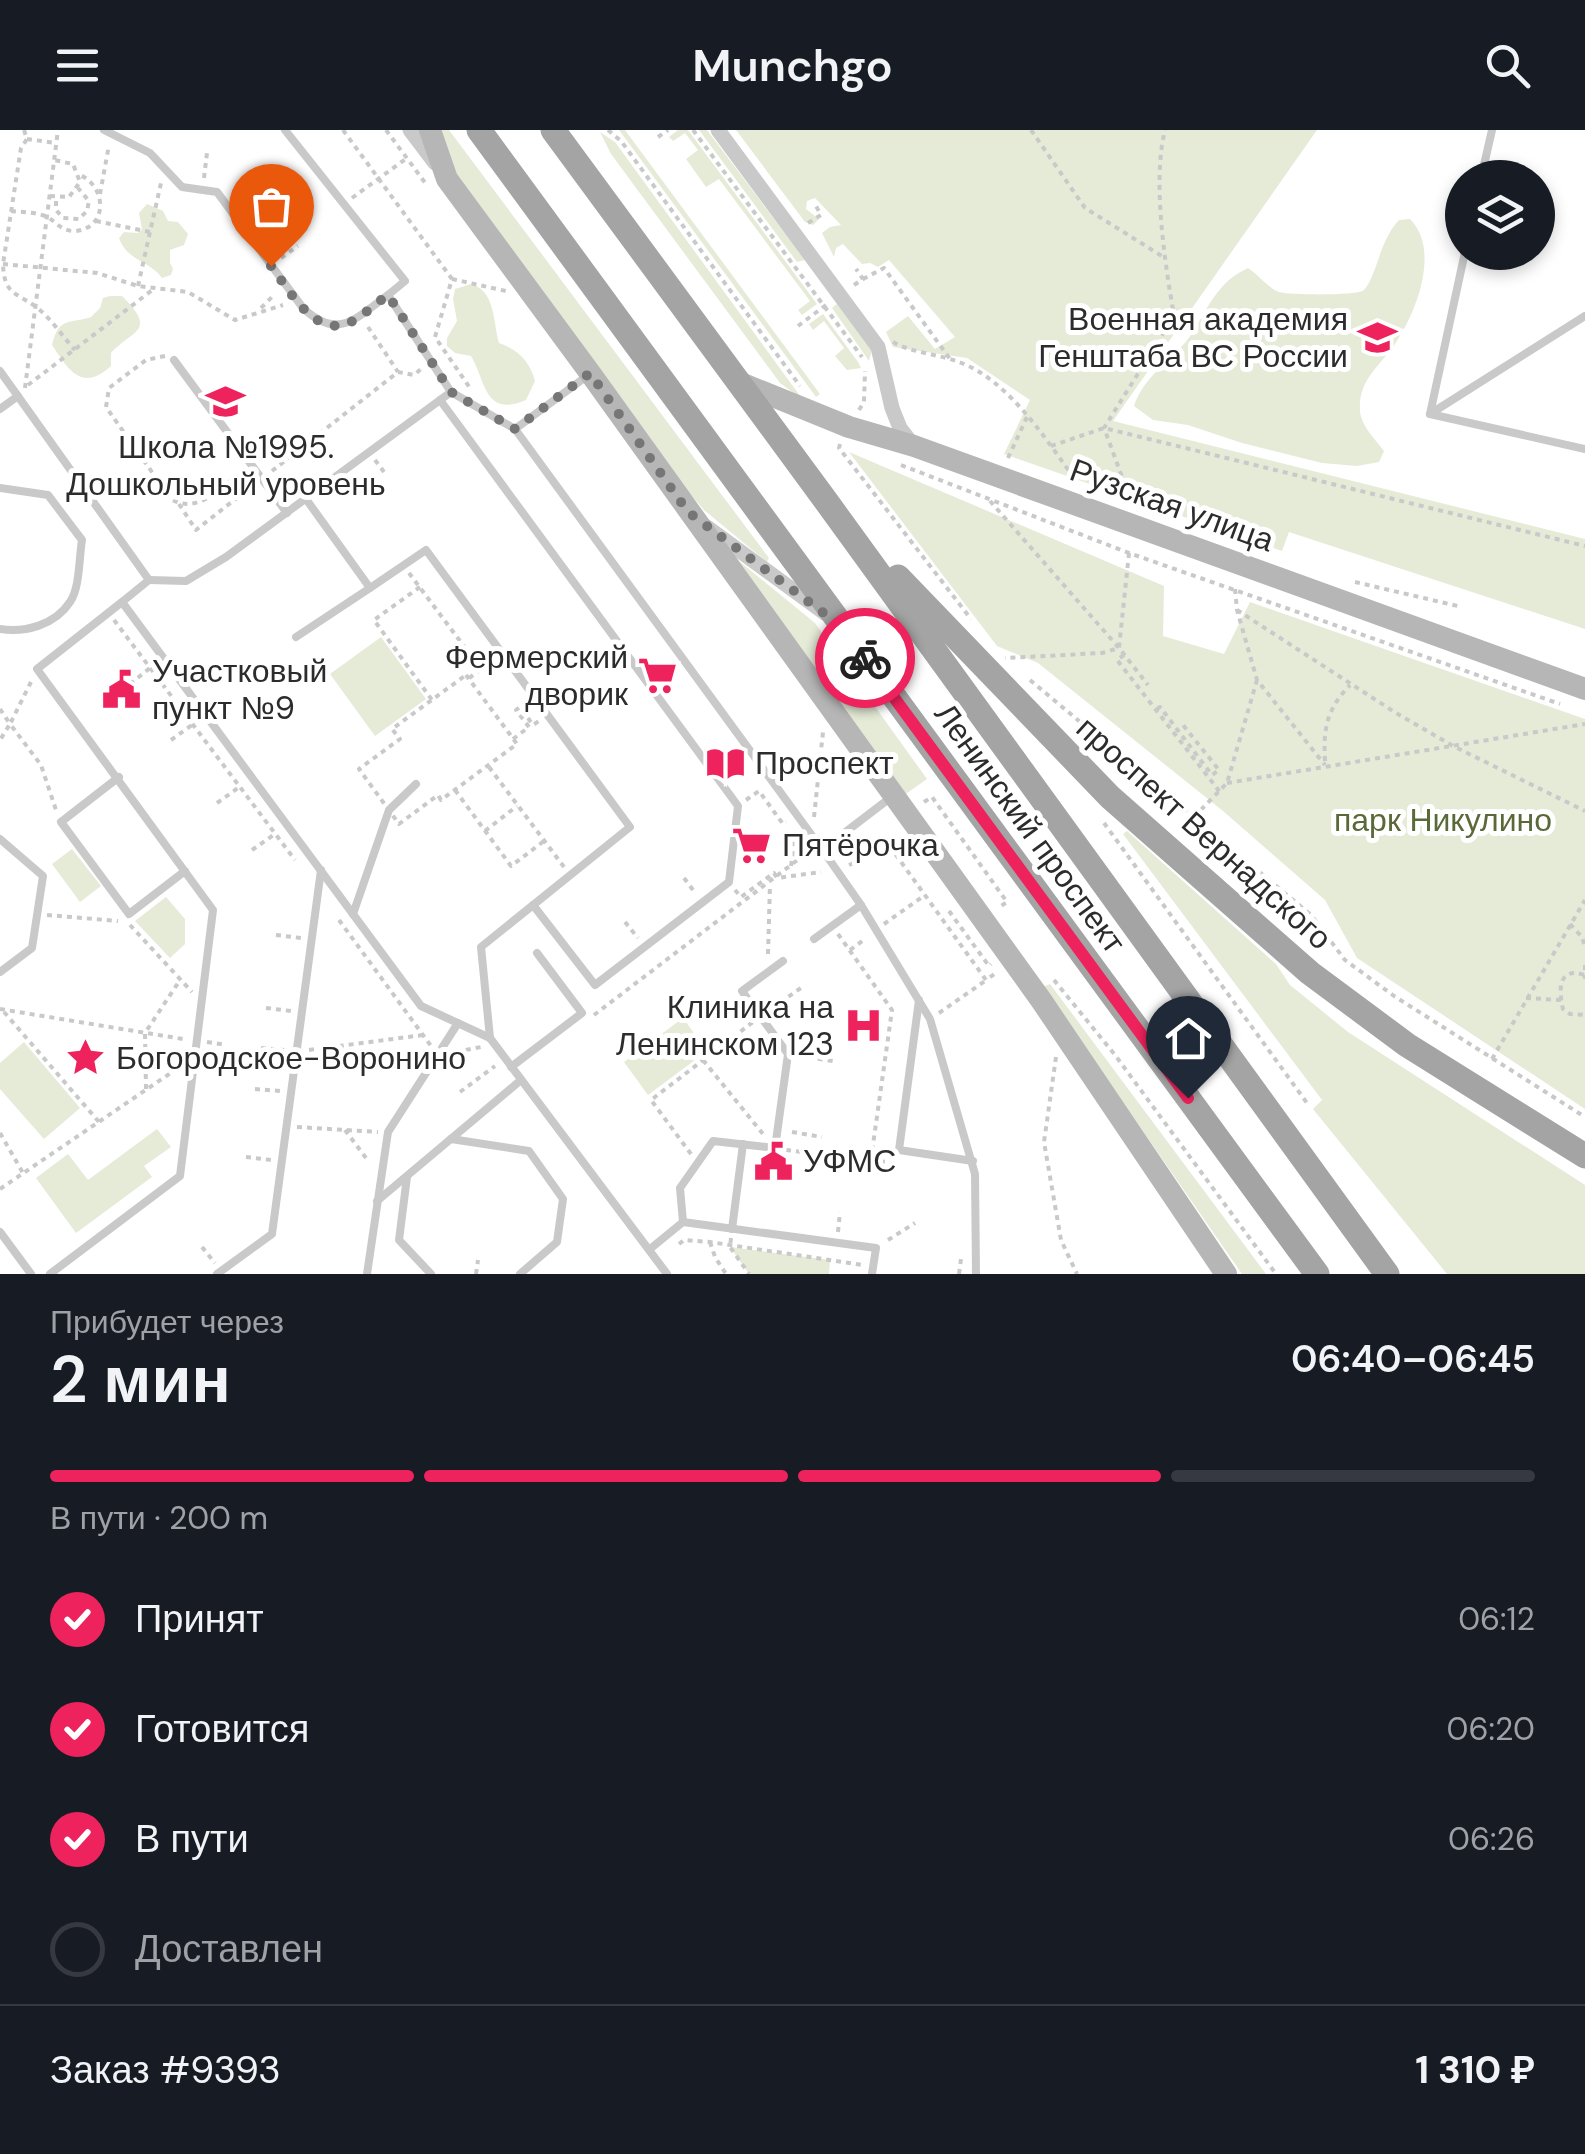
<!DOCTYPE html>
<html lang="ru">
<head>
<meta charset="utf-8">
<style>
	:root { --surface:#171b24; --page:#242831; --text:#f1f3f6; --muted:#9ea1a6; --line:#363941; --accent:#ee225c }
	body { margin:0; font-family:"DM Sans",sans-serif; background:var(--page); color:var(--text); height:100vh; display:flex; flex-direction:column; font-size:38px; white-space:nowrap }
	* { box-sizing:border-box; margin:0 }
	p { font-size:32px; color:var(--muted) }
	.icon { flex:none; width:55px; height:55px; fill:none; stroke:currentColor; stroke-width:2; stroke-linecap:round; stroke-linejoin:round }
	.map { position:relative; height:1144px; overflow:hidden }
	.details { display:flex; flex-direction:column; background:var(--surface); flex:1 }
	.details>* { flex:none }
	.controls { position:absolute; left:1445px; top:30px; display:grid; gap:20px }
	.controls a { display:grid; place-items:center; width:110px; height:110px; border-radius:50%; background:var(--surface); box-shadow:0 5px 15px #0003; font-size:50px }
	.pin { position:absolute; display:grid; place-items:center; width:85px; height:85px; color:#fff; margin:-102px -42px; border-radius:50% 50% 50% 0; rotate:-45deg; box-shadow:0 0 10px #0007 }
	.pin .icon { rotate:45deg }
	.courier { position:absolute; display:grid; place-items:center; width:100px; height:100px; margin:-50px; border:8px solid #ee225c; border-radius:50%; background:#fff; color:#222; box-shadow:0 2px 12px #0007 }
	.summary em { font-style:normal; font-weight:600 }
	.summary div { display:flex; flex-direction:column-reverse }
	.summary { display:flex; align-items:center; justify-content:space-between; height:170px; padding:0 50px }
	h1 { font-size:65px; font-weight:600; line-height:75px }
	.bar { display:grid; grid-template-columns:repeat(4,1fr); gap:15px 10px; align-content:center; height:120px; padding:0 50px }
	.bar i { height:12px; border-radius:8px; background:var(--line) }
	.bar .on { background:var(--accent) }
	.bar p { grid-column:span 4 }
	.line { display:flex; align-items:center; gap:25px; padding:0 50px; border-top:2px solid var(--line) }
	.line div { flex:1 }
	ol { padding:0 50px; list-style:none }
	li { display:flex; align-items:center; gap:30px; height:110px }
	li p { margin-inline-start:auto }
	li .icon { padding:10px; border-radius:50%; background:var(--accent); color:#fff; stroke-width:4 }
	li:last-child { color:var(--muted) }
	li i { width:55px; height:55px; border:5px solid var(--line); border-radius:50% }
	header { display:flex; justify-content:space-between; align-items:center; height:130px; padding:0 50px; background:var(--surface); font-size:45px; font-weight:600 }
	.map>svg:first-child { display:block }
</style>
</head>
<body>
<header><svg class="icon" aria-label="menu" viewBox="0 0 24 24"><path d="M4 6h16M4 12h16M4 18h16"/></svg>Munchgo<svg class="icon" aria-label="search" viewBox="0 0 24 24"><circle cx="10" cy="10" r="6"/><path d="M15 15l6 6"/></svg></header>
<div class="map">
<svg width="1585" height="1144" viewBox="0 0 1585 1144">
	<rect width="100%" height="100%" fill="#fff"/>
	<g fill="#e6ebd8">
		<polygon points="437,0 449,0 769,428 767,432 704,380 680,352 460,54"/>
		<polygon points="619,0 625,0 820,264 816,267"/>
		<polygon points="678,0 688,0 817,174 802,185 798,180 810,171 719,49 706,57 686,29 698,20 685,3 673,11 669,7"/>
		<polygon points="699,0 707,0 805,130 797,132"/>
		<polygon points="736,0 1317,0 1113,291 1585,409 1585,499 1289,402 1282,421 1004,324 1030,270 967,228 893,217 886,202 908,186 935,219 955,207 889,130 878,137 870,133 862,134 843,114 836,118 834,127 822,103 830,97 841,95 815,68 807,71 806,79 819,89 813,95 805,92"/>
		<polygon points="600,2 615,12 803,270 780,253 611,24"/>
		<path d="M147,74L163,81L168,91L178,92L188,104L184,115L170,120V133L173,139L171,145L162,148C150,131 127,131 119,108L124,102L138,103L142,99L139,83Z"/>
		<path d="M1410,89C1441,120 1416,183 1395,214C1379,237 1358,250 1360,281C1361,296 1376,310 1384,321L1379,332L1357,336L1322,333L1242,313L1188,295L1153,290L1134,276C1144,246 1169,233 1188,209C1200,193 1208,172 1222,157C1230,148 1238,143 1248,138C1259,145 1267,157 1279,162C1288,165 1359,166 1364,160C1377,146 1379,111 1399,90Z"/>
		<path d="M471,154C496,161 493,193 499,213C519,220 530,232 535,251L526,270C484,288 486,251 471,226L455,223L447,216V208L457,191L453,169L455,159Z"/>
		<path d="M110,166H122C158,202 133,199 111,223V236C81,263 68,239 52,215C59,186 70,194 91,187L100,178L103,168Z"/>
		<polygon points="837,174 872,220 869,231 832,178"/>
		<polygon points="823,184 858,232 861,238 847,240 835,226 844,218 824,191 813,200 809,194"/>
		<polygon points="849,322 1164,456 1163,506 1224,524 1250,472 1585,589 1585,979 1357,828 1325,770 1223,681 1038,533 997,516"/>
		<polygon points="723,418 815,493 927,649 903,666"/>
		<polygon points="381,507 426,569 375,606 330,544"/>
		<polygon points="1127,701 1276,834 1290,855 1348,902 1585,1055 1585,1144 1447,1144 1313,979 1322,970 1123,704"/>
		<polygon points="72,719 101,756 80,772 52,734"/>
		<polygon points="166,767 185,789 185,814 170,828 135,791"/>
		<polygon points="1050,854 1266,1144 1242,1144 1043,857"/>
		<polygon points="683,888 707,921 648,965 624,932"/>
		<polygon points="24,912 80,978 44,1009 0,959 0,933"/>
		<polygon points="157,999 171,1017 144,1036 152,1047 76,1103 36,1048 68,1024 88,1050"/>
		<polygon points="730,1117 830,1130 829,1144 749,1144"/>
	</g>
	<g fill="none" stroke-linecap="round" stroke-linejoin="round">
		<g stroke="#c9c9c9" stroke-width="4" stroke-dasharray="5 5" stroke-linecap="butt">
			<path d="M24,0L27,9L21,18L3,134C4,163 14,162 35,176C50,187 62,206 75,220"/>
			<polyline points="343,0 452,149 435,207 470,258"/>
			<polyline points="386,0 426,54"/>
			<polyline points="608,0 621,11 800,256"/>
			<polyline points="693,0 862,227"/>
			<polyline points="1031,0 1085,78 1165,128"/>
			<polyline points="658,7 668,0"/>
			<polyline points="27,9 56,13"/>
			<polyline points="204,48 207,23"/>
			<polyline points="100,64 109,15"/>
			<polyline points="50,66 69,67 80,52 73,34 54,30"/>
			<polyline points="352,68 407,28"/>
			<polyline points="238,69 255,57"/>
			<polyline points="56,71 56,80 63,88 79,89 87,81 89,71 78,58"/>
			<path d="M11,81C21,82 32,82 42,85C55,88 59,102 76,101C109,97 106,56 80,45"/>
			<polyline points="96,91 150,102 161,53"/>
			<polyline points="808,93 821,85 816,76"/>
			<polyline points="281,128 298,116"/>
			<polyline points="3,134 97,143 138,156 188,162 235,190 283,175"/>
			<polyline points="452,149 506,161"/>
			<polyline points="863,149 884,138 950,229"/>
			<polyline points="854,155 863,149 856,139"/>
			<polyline points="138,156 150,102"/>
			<polyline points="261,178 275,164"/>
			<polyline points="798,196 826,175"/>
			<polyline points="368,197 398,242"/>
			<path d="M893,212C912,223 938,224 959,232C1009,250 1047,311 1077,352"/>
			<path d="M165,226L146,230L109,258L106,277L171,369C197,385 220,358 240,343"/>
			<polyline points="28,255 155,158"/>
			<polyline points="25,258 58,0"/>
			<polyline points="859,280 864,272 865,241"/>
			<polyline points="840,314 839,318 971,489"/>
			<polyline points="1051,316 1104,298 1585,416"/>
			<polyline points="1008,328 1027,287"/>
			<polyline points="375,330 387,346"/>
			<polyline points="901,335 1129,423 1560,574"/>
			<polyline points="272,341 398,242 414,245 421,239"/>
			<polyline points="990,371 1119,518 1102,523 1005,528"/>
			<polyline points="179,374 196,400 252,356"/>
			<path d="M1132,374L1104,298L1174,186C1165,133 1152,51 1165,0"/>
			<polyline points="1129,423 1119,518 1148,555"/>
			<polyline points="409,443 481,539 468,549"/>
			<polyline points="1355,452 1462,477"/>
			<polyline points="420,457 374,490 432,570"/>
			<polyline points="1235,459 1237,480 1257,550 1325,635"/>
			<polyline points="1237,480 1396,583 1453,616 1585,681"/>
			<polyline points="114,490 295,730"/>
			<polyline points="1124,525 1117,530 1220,662"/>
			<polygon points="466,545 517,614 441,670 438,665 399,694 359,639 400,609 392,599"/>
			<polyline points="1030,550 1311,785 1345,830 1394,866 1585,987"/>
			<polyline points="31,552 10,594 41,635 56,680"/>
			<polyline points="130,554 150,538"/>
			<polyline points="0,579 10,594 0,610"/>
			<polyline points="1157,579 1160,577 1212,645 1219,640 1183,595"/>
			<polyline points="513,609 529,597 516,580 520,577 533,595 539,591"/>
			<polyline points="171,610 192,595"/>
			<path d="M1325,631C1323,598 1327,579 1350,555"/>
			<polyline points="489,637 564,737"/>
			<polyline points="1227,653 1585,594"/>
			<polyline points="455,660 511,736 544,711"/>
			<polyline points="746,670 759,661 783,694 786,692"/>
			<polyline points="924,672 932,667 1007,772 998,778"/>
			<polyline points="217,673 238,658"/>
			<polyline points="814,687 823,602"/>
			<polyline points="1194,687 1227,653 1257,550"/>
			<polyline points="1104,693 1307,973"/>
			<polyline points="485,701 517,676"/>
			<polyline points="902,712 891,718 986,850 996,843"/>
			<polyline points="786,719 806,723"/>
			<polyline points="252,720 275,704"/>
			<polyline points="841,721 886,718"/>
			<polyline points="849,735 891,718"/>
			<polyline points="791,736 796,702"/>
			<polyline points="684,748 696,764"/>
			<polyline points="735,760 741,767 774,743 777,748 821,742"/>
			<polyline points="949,781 989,836 991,834"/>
			<polyline points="47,785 118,791"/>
			<polyline points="339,790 431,916"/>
			<polyline points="625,792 638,808"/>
			<polyline points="884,794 925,765"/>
			<polyline points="1570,794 1582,807 1585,817"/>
			<polyline points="130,795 192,862"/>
			<polyline points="838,804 892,880 871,1029"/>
			<polyline points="276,805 301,808"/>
			<polyline points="850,820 865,809"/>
			<polyline points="768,824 770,754"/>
			<polyline points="1585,835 1585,849"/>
			<path d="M1584,845C1559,836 1558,859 1563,879L1570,884L1585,885"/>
			<polyline points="1054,850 1115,925 1276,1144"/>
			<polyline points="1526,868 1561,870"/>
			<polyline points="266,878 291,881"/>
			<polyline points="772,878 801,858"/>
			<polyline points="0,879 183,909"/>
			<polyline points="4,882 99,992"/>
			<polyline points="939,883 985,851"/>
			<polyline points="594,885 808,722"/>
			<polyline points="207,912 226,915"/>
			<polyline points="261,918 284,920"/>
			<polyline points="309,920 423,905"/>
			<polyline points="456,922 481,917"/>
			<polyline points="798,926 833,931"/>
			<polyline points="1056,927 1044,1012 1061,1110 1077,1144"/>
			<polyline points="1492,929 1585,770"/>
			<polyline points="703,930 763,1004"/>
			<polyline points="146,959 145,903 180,850"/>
			<polyline points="255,959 280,961"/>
			<polyline points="460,962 495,936"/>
			<polyline points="297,997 378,1002"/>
			<polyline points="345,1000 369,1032"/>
			<polyline points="792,1002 822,1007"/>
			<polyline points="0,1003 23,1043"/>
			<polyline points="786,1020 820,1024"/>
			<polyline points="691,1024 651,970 753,892"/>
			<polyline points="246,1027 271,1030"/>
			<polyline points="860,1029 896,1033"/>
			<polyline points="0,1059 181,936"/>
			<polyline points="838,1102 840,1082"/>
			<polyline points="731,1108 730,1117 749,1144"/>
			<polyline points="888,1110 915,1093"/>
			<polyline points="710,1112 715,1127 726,1144"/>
			<polyline points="679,1114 684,1110 710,1112 862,1135"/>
			<polyline points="202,1117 215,1133"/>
			<polyline points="476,1144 478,1130"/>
			<polyline points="959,1144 961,1129"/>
		</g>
		<g stroke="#c9c9c9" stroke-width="8">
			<path d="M104,0L150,23L182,57L217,62L303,178C338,211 356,188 388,165L451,262"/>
			<polyline points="285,0 405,151 388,165"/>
			<polyline points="1481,48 1492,0"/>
			<polyline points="1585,186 1430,284 1585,319"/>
			<polyline points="174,230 287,383"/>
			<polyline points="0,241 149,450 122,472 421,876 490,908 667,1144"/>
			<polyline points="440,270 738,676 729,752 595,855 533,775"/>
			<polyline points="0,279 18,266"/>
			<polyline points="1430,284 1465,122"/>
			<polyline points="515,299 587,246"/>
			<path d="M0,358L48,365L82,410C79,427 80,458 70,472C55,495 25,503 0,499"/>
			<polyline points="306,369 370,458 426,420 630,697 481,817 490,908"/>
			<polyline points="149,450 186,451 226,427 451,262 515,299 824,722 861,775 930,889 975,1044 976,1144"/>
			<polyline points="296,507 370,458"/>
			<polyline points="119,647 61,692 129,784 185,741"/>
			<polyline points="0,709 43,746 32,818 0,842"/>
			<polyline points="822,720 890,668"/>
			<polyline points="353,784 389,680 416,654"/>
			<polyline points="814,809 861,775"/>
			<polyline points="919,870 899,1020 973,1031"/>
			<polyline points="511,937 582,883 537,823"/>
			<polyline points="451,1009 529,1021 563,1069 557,1112 520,1144"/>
			<polyline points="407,1047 399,1110 431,1144"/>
			<polyline points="377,1071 521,950"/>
			<polyline points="683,1092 876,1118 872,1144"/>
			<polyline points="732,1099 743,1014"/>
			<polyline points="0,1102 31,1144"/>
			<polyline points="650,1119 683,1092 680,1058 713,1011 775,1018 788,924 742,861 783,831"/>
			<polyline points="50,1144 180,1046 213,780 37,539 122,472"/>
			<polyline points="217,1144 272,1104 321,740"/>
			<polyline points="367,1144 388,1002 458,893"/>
		</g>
		<g stroke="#c9c9c9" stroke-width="15">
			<polyline points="410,0 435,33"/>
			<polyline points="718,0 878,217 892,278 900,298 914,316"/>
			<polyline points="707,397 826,484"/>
		</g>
		<g stroke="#b6b6b6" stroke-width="22">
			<polyline points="430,0 447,49 590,243 1041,870 1226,1144"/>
			<polyline points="738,252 849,297 914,316 1585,559"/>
		</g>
		<g stroke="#a4a4a4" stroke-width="25">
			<polyline points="479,0 1317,1144"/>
			<polyline points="553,0 826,371 1387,1144"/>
			<polyline points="898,447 1110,667 1310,843 1407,915 1585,1026"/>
		</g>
	</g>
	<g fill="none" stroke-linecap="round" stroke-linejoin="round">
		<path stroke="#767676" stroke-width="10" stroke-dasharray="0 18" d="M271,136C288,158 314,208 349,193C362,187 376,173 388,165L451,262L515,299L590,243L688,382L841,496L865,528"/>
		<polyline stroke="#ee225c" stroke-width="12" points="865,528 1188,968"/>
	</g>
	<defs>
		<symbol id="university-bare" viewBox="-9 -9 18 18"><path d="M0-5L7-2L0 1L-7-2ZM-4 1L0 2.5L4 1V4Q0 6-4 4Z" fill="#ee225c" stroke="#fff" stroke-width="2.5" paint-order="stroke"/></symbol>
		<symbol id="school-bare" viewBox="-9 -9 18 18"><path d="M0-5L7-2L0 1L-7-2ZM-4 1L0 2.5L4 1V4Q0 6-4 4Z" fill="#ee225c" stroke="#fff" stroke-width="2.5" paint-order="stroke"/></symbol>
		<symbol id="supermarket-bare" viewBox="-9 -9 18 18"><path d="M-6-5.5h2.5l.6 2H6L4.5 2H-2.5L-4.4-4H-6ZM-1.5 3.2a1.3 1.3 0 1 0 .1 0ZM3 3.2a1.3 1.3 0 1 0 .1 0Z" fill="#ee225c" stroke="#fff" stroke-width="2.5" paint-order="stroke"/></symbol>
		<symbol id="civic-bare" viewBox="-9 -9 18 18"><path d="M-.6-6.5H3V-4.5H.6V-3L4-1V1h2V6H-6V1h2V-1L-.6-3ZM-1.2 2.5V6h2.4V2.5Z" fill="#ee225c" stroke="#fff" stroke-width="2.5" paint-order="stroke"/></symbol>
		<symbol id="library-bare" viewBox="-9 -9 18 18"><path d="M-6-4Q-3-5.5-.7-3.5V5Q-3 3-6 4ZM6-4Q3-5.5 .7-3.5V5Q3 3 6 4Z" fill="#ee225c" stroke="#fff" stroke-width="2.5" paint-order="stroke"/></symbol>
		<symbol id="hospital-bare" viewBox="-9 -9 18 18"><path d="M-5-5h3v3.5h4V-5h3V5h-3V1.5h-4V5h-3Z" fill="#ee225c" stroke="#fff" stroke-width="2.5" paint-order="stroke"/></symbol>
		<symbol id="sight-bare" viewBox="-9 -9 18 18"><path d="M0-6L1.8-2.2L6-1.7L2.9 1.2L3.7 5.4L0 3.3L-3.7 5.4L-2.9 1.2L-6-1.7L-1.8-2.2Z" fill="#ee225c" stroke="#fff" stroke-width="2.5" paint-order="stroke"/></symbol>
	</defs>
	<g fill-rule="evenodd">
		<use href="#university-bare" x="1350" y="180" width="55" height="55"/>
		<use href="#school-bare" x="198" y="244" width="55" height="55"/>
		<use href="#supermarket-bare" x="630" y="518" width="55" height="55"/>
		<use href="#civic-bare" x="94" y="532" width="55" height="55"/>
		<use href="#library-bare" x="698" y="606" width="55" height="55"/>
		<use href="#supermarket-bare" x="724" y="688" width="55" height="55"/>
		<use href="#hospital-bare" x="836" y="868" width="55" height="55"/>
		<use href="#sight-bare" x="58" y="900" width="55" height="55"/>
		<use href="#civic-bare" x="746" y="1004" width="55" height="55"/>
	</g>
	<g text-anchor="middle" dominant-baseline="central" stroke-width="10" stroke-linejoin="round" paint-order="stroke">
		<g font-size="32" fill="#2c2c2c" stroke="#fff" text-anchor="start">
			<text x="1348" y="189" text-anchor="end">Военная академия<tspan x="1348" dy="37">Генштаба ВС России</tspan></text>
			<text x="226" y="317" text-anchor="middle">Школа №1995.<tspan x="226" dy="37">Дошкольный уровень</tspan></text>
			<text x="628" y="527" text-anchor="end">Фермерский<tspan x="628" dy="37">дворик</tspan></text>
			<text x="152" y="541">Участковый<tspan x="152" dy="37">пункт №9</tspan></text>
			<text x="755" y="633">Проспект</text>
			<text x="782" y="715">Пятёрочка</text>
			<text x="834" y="877" text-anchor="end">Клиника на<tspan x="834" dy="37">Ленинском 123</tspan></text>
			<text x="116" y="928">Богородское-Воронино</text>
			<text x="803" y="1031">УФМС</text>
		</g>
		<g font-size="32" fill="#2c2c2c" stroke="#fff">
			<text transform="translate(1172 375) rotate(20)">Рузская улица</text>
			<text transform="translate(1030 698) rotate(54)">Ленинский проспект</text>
			<text transform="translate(1204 703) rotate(42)">проспект Вернадского</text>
		</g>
		<g font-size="32" fill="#596937" stroke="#fff">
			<text x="1443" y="690">парк Никулино</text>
		</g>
	</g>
</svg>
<div class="controls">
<a><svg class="icon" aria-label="layers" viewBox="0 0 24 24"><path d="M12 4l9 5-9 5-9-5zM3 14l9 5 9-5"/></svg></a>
</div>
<div class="pin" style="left:271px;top:136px;background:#ea580c"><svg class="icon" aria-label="bag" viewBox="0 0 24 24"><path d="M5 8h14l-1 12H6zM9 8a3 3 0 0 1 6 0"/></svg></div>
<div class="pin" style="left:1188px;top:968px;background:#1f2937"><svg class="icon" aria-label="home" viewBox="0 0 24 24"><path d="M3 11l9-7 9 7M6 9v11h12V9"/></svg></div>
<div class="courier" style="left:865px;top:528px"><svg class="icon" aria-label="bike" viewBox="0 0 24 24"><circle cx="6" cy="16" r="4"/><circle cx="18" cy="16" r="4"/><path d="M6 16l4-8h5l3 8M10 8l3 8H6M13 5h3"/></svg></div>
</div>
<section class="details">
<div class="summary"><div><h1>2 мин</h1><p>Прибудет через</p></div><em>06:40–06:45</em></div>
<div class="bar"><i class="on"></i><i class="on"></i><i class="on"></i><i></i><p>В пути · 200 m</p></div>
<ol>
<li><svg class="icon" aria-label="check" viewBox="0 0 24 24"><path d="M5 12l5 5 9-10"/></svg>Принят<p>06:12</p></li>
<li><svg class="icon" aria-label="check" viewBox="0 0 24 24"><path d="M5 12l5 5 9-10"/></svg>Готовится<p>06:20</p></li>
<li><svg class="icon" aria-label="check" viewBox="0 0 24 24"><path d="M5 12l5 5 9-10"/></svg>В пути<p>06:26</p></li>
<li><i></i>Доставлен</li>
</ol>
<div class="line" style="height:130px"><div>Заказ #9393</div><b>1 310 ₽</b></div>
</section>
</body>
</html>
